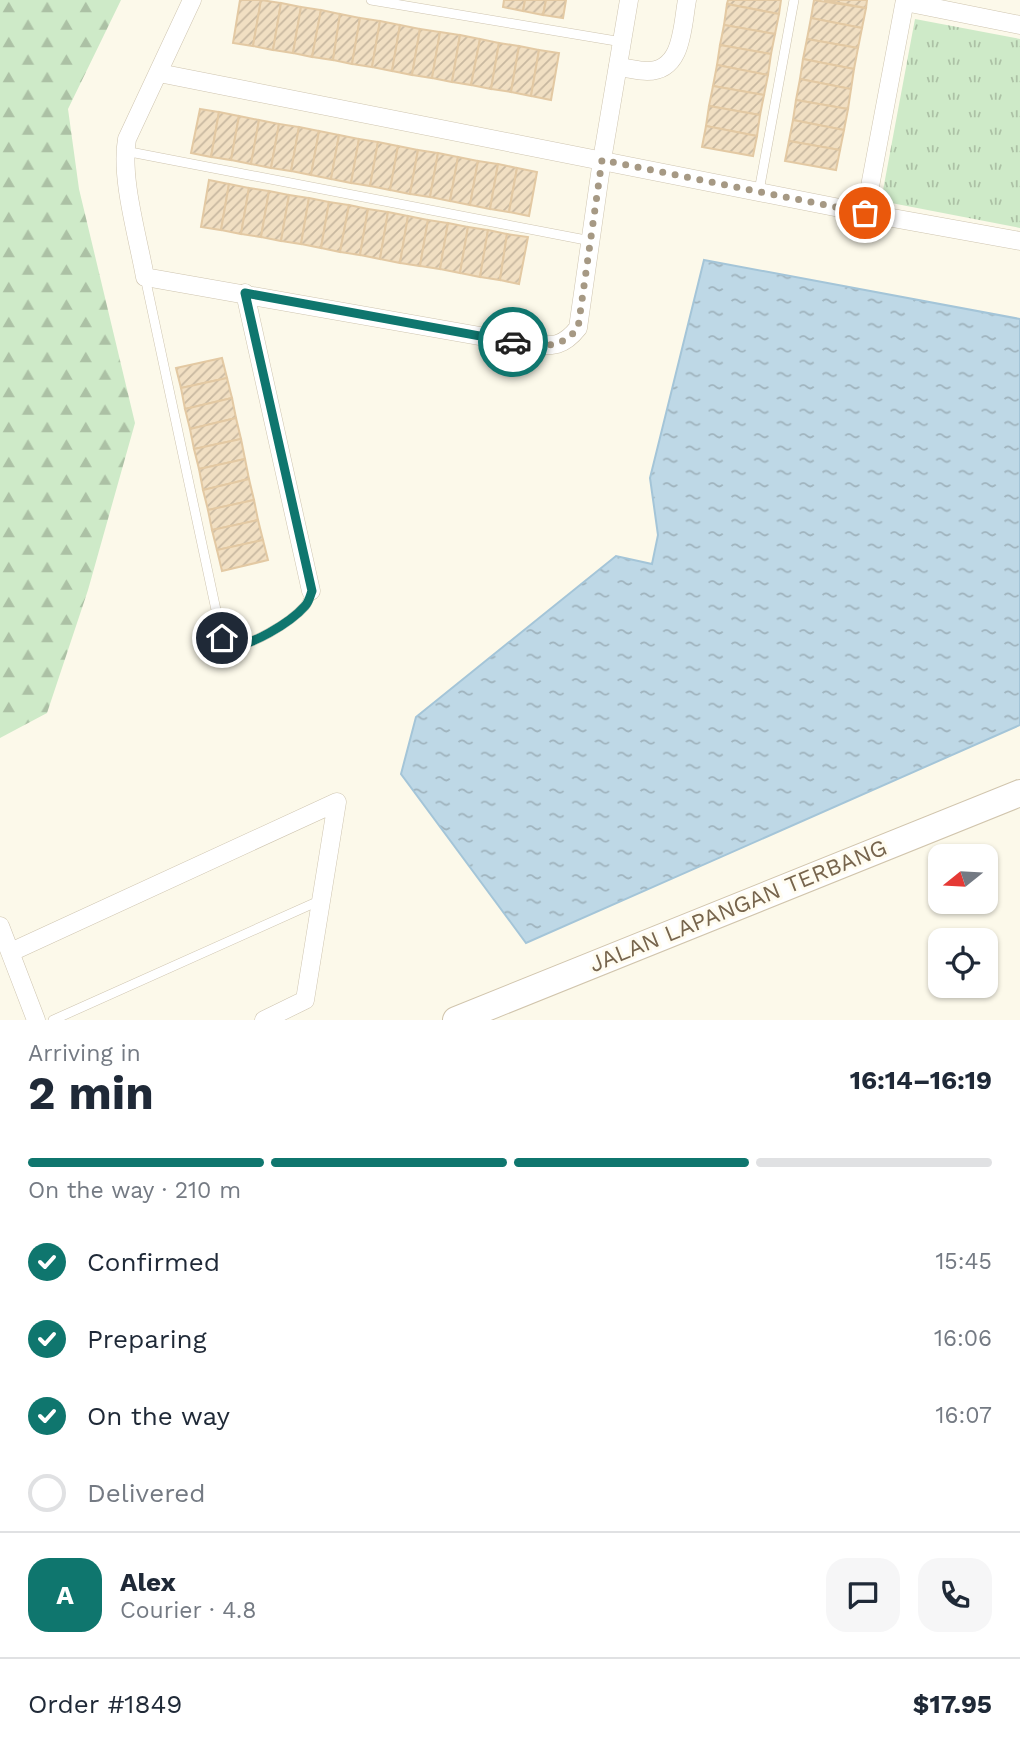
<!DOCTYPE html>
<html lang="en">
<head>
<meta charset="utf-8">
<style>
	:root { --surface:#fff; --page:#f6f6f7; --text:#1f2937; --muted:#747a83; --line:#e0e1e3; --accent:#0f766e }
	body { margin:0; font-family:"Work Sans",sans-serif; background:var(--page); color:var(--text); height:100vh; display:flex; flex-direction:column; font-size:26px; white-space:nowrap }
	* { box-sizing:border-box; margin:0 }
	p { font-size:23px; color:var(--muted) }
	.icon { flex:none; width:38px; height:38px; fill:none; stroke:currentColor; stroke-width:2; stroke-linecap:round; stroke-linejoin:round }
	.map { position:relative; height:1020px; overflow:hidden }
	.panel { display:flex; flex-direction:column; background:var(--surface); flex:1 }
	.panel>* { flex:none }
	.needle { width:46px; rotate:252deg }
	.fabs { position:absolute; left:928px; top:844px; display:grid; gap:14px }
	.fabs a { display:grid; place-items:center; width:70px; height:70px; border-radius:14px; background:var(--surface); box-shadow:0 2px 5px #0004; font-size:35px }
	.pin { position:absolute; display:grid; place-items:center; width:60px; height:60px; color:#fff; margin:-30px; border:4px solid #fff; border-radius:50%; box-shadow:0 2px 7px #0007 }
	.courier { position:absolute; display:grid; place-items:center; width:70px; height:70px; margin:-35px; border:5px solid #0f766e; border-radius:50%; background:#fff; color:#222; box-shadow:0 2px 9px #0007 }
	.head em { font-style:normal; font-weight:700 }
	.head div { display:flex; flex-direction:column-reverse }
	.head { display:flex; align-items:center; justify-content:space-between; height:119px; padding:0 28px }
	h1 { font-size:46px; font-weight:700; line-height:52px }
	.bar { display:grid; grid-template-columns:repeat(4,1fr); gap:10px 7px; align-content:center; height:84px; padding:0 28px }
	.bar i { height:9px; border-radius:5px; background:var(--line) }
	.bar .on { background:var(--accent) }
	.bar p { grid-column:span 4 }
	.line { display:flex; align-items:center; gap:18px; padding:0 28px; border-top:2px solid var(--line) }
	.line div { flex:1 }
	.round { display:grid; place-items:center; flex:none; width:74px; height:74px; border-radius:21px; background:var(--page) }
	ol { padding:0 28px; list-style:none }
	li { display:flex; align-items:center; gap:21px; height:77px }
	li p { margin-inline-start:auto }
	li .icon { padding:7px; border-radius:50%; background:var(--accent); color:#fff; stroke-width:4 }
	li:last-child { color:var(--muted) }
	li i { width:38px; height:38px; border:4px solid var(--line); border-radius:50% }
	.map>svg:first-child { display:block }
</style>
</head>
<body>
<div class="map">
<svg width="1020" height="1020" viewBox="0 0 1020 1020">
	<defs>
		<pattern id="grass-tufts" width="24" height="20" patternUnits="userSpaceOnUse" patternTransform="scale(1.75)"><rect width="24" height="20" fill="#ceeac8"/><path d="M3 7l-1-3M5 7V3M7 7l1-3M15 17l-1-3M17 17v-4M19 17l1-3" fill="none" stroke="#acc1a5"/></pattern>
		<pattern id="forest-firs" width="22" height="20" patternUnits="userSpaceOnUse" patternTransform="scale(1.75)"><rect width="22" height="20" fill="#ceeac8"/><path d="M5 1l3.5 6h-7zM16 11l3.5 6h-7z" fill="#acc1a5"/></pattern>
		<pattern id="water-ripples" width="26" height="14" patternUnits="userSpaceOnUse" patternTransform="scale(1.75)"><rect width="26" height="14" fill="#bed8e6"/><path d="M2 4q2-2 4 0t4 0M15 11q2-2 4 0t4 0" fill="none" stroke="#9fb3bd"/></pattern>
		<pattern id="building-hatch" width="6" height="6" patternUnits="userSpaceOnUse" patternTransform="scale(1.75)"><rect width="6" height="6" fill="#f1dfc2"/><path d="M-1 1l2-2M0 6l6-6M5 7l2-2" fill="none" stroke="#c8b8a0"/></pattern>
	</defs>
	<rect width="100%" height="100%" fill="#fcf9ea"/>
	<polygon fill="url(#grass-tufts)" points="915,19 1020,39 1020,228 881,201"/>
	<polygon fill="url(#forest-firs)" points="0,0 121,0 68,109 79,189 135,423 88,590 47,713 0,738"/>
	<polygon fill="url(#water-ripples)" stroke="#a4c5d8" stroke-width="2" points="704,260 1020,319 1020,725 526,943 401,774 416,717 616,556 652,564 658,535 650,478"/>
	<g fill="url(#building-hatch)" stroke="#e3c9a3" stroke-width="2">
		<polygon points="240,0 261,0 253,46 233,43"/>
		<polygon points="261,0 281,3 273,50 253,46"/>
		<polygon points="504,0 525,0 523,11 503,7"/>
		<polygon points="525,0 546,0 543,15 523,11"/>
		<polygon points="546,0 566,0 563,18 543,15"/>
		<polygon points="728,0 781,0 779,14 727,4"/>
		<polygon points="814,0 866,8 862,28 811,18"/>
		<polygon points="824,0 867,0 866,8"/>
		<polygon points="281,3 301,7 293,53 273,50"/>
		<polygon points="727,4 779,14 775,34 724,25"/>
		<polygon points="301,7 321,10 312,57 293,53"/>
		<polygon points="321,10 340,14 333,60 312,57"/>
		<polygon points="340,14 360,18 352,64 333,60"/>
		<polygon points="360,18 380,21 372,67 352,64"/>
		<polygon points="811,18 862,28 858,48 807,39"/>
		<polygon points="380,21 400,25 392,71 372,67"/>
		<polygon points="400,25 420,29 412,75 392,71"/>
		<polygon points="724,25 775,34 771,54 720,45"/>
		<polygon points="420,29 440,32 432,78 412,75"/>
		<polygon points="440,32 460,35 452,82 432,78"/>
		<polygon points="460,35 480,39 471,85 452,82"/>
		<polygon points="480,39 499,43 491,89 471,85"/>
		<polygon points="807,39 858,48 854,69 803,59"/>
		<polygon points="499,43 519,46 511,92 491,89"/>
		<polygon points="720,45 771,54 768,75 717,65"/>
		<polygon points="519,46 539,50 531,96 511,92"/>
		<polygon points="539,50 559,53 551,100 531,96"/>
		<polygon points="803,59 854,69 851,89 800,79"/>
		<polygon points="717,65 768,75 764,95 713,86"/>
		<polygon points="800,79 851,89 848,109 796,100"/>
		<polygon points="713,86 764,95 760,115 709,106"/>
		<polygon points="796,100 848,109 844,130 793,120"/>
		<polygon points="709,106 760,115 757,136 706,126"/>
		<polygon points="200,109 219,112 211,157 191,153"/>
		<polygon points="219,112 239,116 231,160 211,157"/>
		<polygon points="239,116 259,120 251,164 231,160"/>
		<polygon points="259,120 279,124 271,168 251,164"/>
		<polygon points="793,120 844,130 840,150 789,141"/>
		<polygon points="279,124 299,127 291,171 271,168"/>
		<polygon points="706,126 757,136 753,156 702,147"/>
		<polygon points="299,127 319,131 311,175 291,171"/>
		<polygon points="319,131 339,135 331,179 311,175"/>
		<polygon points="339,135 359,139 351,183 331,179"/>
		<polygon points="359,139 378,142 370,186 351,183"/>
		<polygon points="789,141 840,150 836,170 785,161"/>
		<polygon points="378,142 398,146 390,190 370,186"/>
		<polygon points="398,146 418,150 410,194 390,190"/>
		<polygon points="418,150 438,153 430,197 410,194"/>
		<polygon points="438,153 458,157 450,201 430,197"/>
		<polygon points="458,157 478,161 470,205 450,201"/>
		<polygon points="478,161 498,164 490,209 470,205"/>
		<polygon points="498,164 517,168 509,212 490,209"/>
		<polygon points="517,168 537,172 529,216 509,212"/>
		<polygon points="209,180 229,184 221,230 201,227"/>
		<polygon points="229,184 249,188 241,234 221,230"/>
		<polygon points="249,188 269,191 261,237 241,234"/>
		<polygon points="269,191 289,195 281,241 261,237"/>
		<polygon points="289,195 309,198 301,244 281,241"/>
		<polygon points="309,198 329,202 321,248 301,244"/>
		<polygon points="329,202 349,205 340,252 321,248"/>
		<polygon points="349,205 368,209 360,255 340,252"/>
		<polygon points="368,209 388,212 380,259 360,255"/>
		<polygon points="388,212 408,216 400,263 380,259"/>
		<polygon points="408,216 428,220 420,266 400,263"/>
		<polygon points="428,220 448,223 440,269 420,266"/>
		<polygon points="448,223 468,227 460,273 440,269"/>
		<polygon points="468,227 488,230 480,277 460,273"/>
		<polygon points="488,230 507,234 500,280 480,277"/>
		<polygon points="507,234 528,237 519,284 500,280"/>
		<polygon points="222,358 227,378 181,388 176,368"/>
		<polygon points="227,378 232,398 185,409 181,388"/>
		<polygon points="232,398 236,418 190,429 185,409"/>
		<polygon points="236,418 241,439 194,449 190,429"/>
		<polygon points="241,439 245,459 199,469 194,449"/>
		<polygon points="245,459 249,479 203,490 199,469"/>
		<polygon points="249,479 254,500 208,510 203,490"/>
		<polygon points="254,500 258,520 212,530 208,510"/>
		<polygon points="258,520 263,540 217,550 212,530"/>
		<polygon points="263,540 268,560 222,571 217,550"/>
	</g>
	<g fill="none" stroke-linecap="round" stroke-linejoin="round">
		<defs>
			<g id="lane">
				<polyline points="371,0 622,42"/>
				<polyline points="125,151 591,241"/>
				<polyline points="759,191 794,0"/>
				<path d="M145,277L222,638L228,647C250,647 290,623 305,606C308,602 310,596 311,591"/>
				<polyline points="53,1020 321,900"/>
			</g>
			<g id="street">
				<path d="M192,0L127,139C120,178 138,237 145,277L530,345C553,346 563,347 578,328L602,160L629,0"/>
				<polyline points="905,2 1020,25"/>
				<path d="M618,67C628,68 638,71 647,71C683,71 682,27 687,0"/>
				<polyline points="159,73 865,213 1020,241"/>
				<polyline points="865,213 905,0"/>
				<polyline points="245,293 311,591"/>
				<polyline points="0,926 36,1020"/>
				<polyline points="11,952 337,802 305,1000 264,1020"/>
			</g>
			<polyline id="secondary" points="456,1020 1020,793"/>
		</defs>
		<use href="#lane" stroke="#cec4af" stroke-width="10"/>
		<use href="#street" stroke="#cec4af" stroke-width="19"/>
		<use href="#secondary" stroke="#d1c5ad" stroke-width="28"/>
		<use href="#lane" stroke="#fff" stroke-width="9"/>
		<use href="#street" stroke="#fff" stroke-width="18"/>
		<use href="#secondary" stroke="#fff" stroke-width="26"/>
	</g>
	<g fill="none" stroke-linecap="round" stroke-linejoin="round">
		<path stroke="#a69984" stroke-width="7" stroke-dasharray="0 12.6" d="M513,342C540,346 559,351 578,328L602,160L865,213"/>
		<path stroke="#0f766e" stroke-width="9" d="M222,638L228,647C250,647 290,623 305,606C309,602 310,596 312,591L245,293L513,342"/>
	</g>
	<g text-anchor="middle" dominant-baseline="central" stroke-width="6" stroke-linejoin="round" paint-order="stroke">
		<g font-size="23" fill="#77654d" stroke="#fffcf0">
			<text transform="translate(738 906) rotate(-22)">JALAN LAPANGAN TERBANG</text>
		</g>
	</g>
</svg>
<div class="fabs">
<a><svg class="needle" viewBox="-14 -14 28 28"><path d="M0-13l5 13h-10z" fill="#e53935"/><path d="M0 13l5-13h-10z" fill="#747a83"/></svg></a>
<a><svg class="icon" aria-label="locate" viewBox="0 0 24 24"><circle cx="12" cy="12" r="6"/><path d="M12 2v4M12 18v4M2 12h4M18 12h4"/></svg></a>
</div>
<div class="pin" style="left:865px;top:213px;background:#ea580c"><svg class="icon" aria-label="bag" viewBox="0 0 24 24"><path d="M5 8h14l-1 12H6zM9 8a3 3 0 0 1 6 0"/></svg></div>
<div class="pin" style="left:222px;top:638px;background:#1f2937"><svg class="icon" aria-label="home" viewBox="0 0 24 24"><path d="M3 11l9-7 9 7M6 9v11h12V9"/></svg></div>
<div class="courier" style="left:513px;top:342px"><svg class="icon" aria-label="car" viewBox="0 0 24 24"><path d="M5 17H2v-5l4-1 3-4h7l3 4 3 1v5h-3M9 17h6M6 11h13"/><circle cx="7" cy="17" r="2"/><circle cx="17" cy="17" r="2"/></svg></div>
</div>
<section class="panel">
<div class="head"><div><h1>2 min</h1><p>Arriving in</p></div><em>16:14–16:19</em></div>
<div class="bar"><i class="on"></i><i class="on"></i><i class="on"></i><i></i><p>On the way · 210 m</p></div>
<ol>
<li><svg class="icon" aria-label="check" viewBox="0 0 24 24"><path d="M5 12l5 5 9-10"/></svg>Confirmed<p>15:45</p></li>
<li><svg class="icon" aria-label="check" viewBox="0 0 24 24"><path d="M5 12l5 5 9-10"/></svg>Preparing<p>16:06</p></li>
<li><svg class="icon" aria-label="check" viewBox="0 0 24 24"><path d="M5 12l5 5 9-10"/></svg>On the way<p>16:07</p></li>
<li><i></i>Delivered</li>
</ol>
<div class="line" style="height:126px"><b class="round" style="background:var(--accent);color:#fff">A</b><div><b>Alex</b><p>Courier · 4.8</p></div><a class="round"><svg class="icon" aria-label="chat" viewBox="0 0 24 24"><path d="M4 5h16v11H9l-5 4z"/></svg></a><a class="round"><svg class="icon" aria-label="phone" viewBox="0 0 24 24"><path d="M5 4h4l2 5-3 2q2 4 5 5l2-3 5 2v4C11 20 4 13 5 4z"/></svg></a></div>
<div class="line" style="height:91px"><div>Order #1849</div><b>$17.95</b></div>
</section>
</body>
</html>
